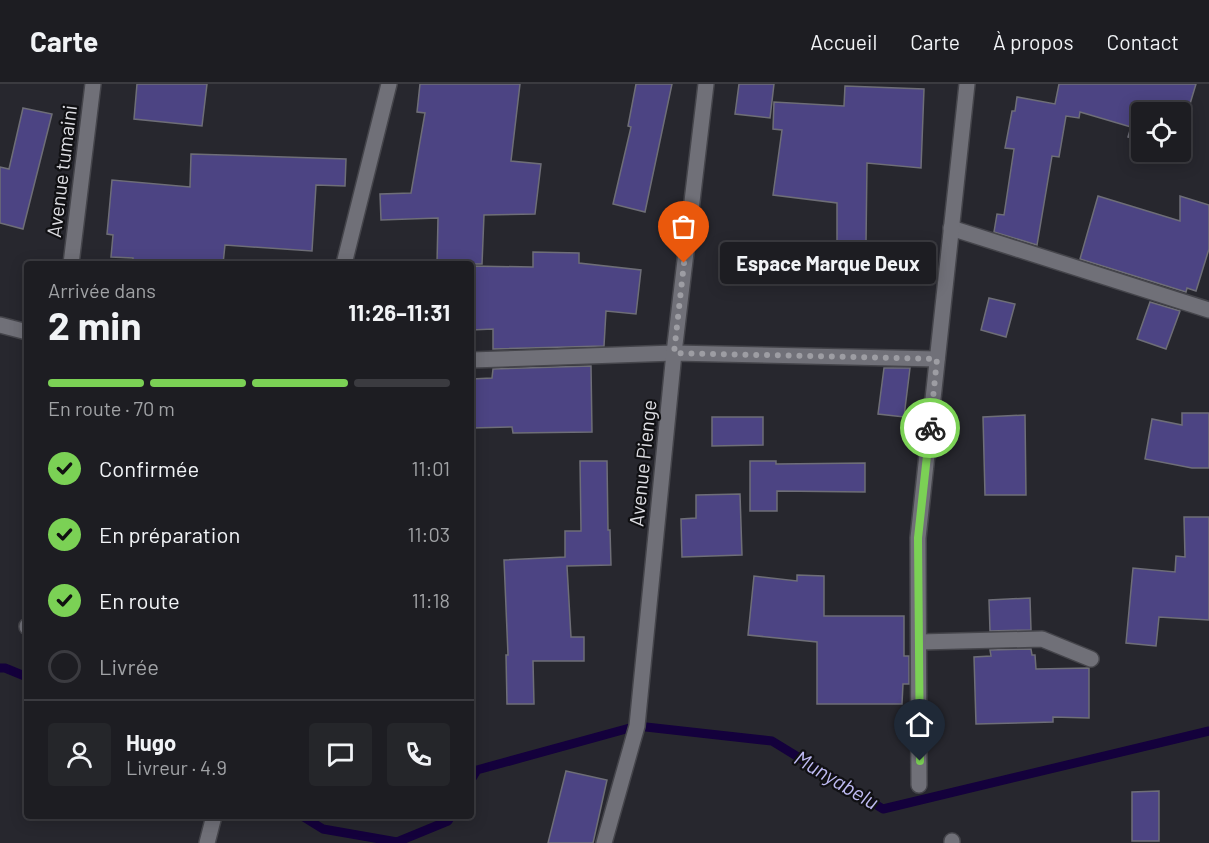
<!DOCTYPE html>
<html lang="fr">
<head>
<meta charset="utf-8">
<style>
	:root { --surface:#1d1d22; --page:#25262a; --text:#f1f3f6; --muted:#a0a2a5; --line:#3b3b40; --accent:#7bd155 }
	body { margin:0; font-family:Barlow,sans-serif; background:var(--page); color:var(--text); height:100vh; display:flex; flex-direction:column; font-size:22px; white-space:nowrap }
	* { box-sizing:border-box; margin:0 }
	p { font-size:20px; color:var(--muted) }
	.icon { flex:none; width:33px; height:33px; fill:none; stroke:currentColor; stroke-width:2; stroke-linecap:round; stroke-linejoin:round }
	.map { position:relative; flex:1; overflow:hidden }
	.sheet { position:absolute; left:24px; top:177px; width:450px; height:558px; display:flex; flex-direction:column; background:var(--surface); border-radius:6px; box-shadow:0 3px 15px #0003,0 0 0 2px var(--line) }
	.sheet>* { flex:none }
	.controls { position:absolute; left:1131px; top:18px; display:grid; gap:12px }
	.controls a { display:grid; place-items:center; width:60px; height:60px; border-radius:6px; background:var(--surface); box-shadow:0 3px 15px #0003,0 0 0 2px var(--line); font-size:30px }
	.pin { position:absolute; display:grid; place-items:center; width:51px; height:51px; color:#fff; margin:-62px -26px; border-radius:50% 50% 50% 0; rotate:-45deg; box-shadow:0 0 6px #0007 }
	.pin .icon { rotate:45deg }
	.courier { position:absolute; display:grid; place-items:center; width:60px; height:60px; margin:-30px; border:4px solid #7bd155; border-radius:50%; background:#fff; color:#222; box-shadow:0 2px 8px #0007 }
	.bubble { position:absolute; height:42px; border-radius:6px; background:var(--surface); box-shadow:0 3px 15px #0003,0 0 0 2px var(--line); font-size:20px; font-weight:700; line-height:42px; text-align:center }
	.head em { font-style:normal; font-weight:700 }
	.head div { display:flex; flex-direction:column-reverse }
	.head { display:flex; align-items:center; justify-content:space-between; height:102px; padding:0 24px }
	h1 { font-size:39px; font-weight:700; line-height:45px }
	.bar { display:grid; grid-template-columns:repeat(4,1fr); gap:9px 6px; align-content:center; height:72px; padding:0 24px }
	.bar i { height:8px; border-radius:4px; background:var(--line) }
	.bar .active { background:var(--accent) }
	.bar p { grid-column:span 4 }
	.line { display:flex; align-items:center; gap:15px; padding:0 24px; border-top:2px solid var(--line) }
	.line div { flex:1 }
	.round { display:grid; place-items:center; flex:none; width:63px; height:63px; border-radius:6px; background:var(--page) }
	ol { padding:0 24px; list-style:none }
	li { display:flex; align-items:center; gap:18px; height:66px }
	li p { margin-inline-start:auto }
	li .icon { padding:6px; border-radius:50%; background:var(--accent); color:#111; stroke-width:4 }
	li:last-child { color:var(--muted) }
	li i { width:33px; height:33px; border:3px solid var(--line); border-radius:50% }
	header { display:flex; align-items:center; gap:36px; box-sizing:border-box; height:84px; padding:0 30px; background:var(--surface); border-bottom:2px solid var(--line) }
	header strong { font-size:28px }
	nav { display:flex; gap:33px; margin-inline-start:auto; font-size:21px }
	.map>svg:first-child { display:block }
</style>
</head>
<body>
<header>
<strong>Carte</strong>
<nav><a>Accueil</a><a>Carte</a><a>À propos</a><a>Contact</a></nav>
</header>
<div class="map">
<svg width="1209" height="759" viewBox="0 0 1209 759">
	<rect width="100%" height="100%" fill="#27272e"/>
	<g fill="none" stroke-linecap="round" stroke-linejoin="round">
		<g stroke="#14013c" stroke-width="9">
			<polyline points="0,584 5,584 27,593"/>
			<polyline points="471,696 477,686 637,642 772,657 883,725 1209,647"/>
			<polyline points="302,732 323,745 397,758 448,737 451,732"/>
		</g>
	</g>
	<g fill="#4c4483" stroke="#6e6e77" stroke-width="1.5">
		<polygon points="137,0 207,0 202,42 134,35"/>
		<polygon points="420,0 520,0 511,77 541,80 535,130 484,131 482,180 437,180 438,134 381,136 380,110 411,109 425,29 417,28"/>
		<polygon points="636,0 672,0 645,128 613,120 631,43 628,42"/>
		<polygon points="739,0 774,0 770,34 735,30"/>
		<polygon points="1059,0 1196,0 1180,53 1180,28 1142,28 1142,57 1128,53 1131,43 1080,28 1079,34 1066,32 1059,73 1052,72 1037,161 994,148 997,130 1004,131 1014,65 1005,64 1012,27 1015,27 1017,13 1055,20"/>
		<polygon points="845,2 924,5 921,84 867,79 866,160 837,160 837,119 773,111 782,46 773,45 774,18 844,22"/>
		<polygon points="23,24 52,30 23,145 0,139 0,83 9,85"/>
		<polygon points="191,70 346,75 345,102 316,101 312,167 225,161 223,180 133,180 133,174 111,173 113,151 107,150 112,96 190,103"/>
		<polygon points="1098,112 1180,137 1180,112 1209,121 1209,165 1196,207 1187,204 1186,208 1080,175"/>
		<polygon points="533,168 579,169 579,179 641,186 636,230 606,227 604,262 493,265 493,245 471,246 471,182 533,183"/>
		<polygon points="989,214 1015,220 1006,253 981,246"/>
		<polygon points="1150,218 1180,227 1166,265 1137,255"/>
		<polygon points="591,282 592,348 513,349 512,343 471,344 471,295 492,294 493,285"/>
		<polygon points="884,284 910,284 904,333 878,330"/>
		<polygon points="1182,329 1209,329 1209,384 1192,384 1145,375 1152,335 1182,341"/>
		<polygon points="1025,331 1026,411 985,411 983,333"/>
		<polygon points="712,333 763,333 763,361 712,362"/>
		<polygon points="580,377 607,377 608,446 610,446 611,481 567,482 571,553 584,553 584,577 533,577 534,620 507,620 506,571 508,571 504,476 565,473 565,447 581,447"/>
		<polygon points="750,377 776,377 776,380 865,379 865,408 777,407 777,427 750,427"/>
		<polygon points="740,410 742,471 682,473 681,435 696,434 696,411"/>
		<polygon points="1184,433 1209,433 1209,536 1159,533 1156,562 1126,559 1133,484 1175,488 1176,472 1185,473"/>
		<polygon points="797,491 824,492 824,532 904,532 904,572 909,572 909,600 903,600 902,620 817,620 817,558 748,551 754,492 797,497"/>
		<polygon points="1030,514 1031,546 990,547 989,516"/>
		<polygon points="1031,565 1032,571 1035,571 1036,585 1089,584 1089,634 1053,633 1053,638 976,640 974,573 991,572 990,566"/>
		<polygon points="566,687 607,696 593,759 548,759"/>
		<polygon points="1159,707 1159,757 1132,757 1132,708"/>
	</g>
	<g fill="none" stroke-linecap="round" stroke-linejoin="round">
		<defs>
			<polyline id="lane" points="920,558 1042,555 1091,575"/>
			<g id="street">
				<polyline points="951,144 1209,226"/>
				<polyline points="71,180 93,0"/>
				<polyline points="344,180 389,0"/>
				<polyline points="0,241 27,248"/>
				<polyline points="471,276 674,269 937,275"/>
				<polyline points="27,543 27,542"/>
				<polyline points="919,701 918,454 967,0"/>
				<polyline points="207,759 214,732"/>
				<polyline points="604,759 637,642 674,269 706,0"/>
				<polyline points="952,759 952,757"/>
			</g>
		</defs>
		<use href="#lane" stroke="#45454b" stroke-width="18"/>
		<use href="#street" stroke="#45454b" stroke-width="18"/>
		<use href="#lane" stroke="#707078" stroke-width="15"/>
		<use href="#street" stroke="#707078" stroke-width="15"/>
	</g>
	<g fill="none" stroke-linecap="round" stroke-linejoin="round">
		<polyline stroke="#9d9da3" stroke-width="6" stroke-dasharray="0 10.8" points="684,179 674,269 937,275 930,344"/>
		<polyline stroke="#7bd155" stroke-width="8" points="920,677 918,454 930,344"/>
	</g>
	<g text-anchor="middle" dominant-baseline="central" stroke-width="4.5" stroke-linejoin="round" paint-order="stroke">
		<g font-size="20" fill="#dddde2" stroke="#101013">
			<text transform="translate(61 87) rotate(-83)">Avenue tumaini</text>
			<text transform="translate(642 379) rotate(-84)">Avenue Pienge</text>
		</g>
		<g font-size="21" font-style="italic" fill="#bebaf3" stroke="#101013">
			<text transform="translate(837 695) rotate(31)">Munyabelu</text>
		</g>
	</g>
</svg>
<div class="controls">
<a><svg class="icon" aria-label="locate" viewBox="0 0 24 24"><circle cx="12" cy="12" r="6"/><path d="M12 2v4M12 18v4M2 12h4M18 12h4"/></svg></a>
</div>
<div class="pin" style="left:684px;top:179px;background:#ea580c"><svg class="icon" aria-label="bag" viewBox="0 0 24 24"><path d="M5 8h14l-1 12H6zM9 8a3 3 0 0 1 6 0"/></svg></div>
<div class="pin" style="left:920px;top:677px;background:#1f2937"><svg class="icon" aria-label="home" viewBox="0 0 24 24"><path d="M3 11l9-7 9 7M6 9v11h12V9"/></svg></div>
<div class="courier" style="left:930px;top:344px"><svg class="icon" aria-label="bike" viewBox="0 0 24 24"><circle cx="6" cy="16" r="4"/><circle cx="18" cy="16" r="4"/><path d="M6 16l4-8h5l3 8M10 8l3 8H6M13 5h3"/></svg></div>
<div class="bubble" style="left:720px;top:158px;width:216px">Espace Marque Deux</div>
<section class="sheet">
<div class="head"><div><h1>2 min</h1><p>Arrivée dans</p></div><em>11:26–11:31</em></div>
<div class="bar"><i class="active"></i><i class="active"></i><i class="active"></i><i></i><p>En route · 70 m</p></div>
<ol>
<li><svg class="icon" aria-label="check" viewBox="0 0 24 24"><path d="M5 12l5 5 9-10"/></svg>Confirmée<p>11:01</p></li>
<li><svg class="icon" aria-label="check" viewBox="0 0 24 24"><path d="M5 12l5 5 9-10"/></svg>En préparation<p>11:03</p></li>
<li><svg class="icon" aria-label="check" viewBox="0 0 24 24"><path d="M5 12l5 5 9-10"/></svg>En route<p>11:18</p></li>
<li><i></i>Livrée</li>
</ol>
<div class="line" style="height:108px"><a class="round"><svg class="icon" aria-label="person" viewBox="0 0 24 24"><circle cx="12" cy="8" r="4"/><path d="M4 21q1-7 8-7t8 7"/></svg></a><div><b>Hugo</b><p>Livreur · 4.9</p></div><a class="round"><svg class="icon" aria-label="chat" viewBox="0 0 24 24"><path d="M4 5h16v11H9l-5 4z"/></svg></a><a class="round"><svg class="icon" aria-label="phone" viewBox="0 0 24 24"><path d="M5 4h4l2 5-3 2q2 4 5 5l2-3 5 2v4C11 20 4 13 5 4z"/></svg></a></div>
</section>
</div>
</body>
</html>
